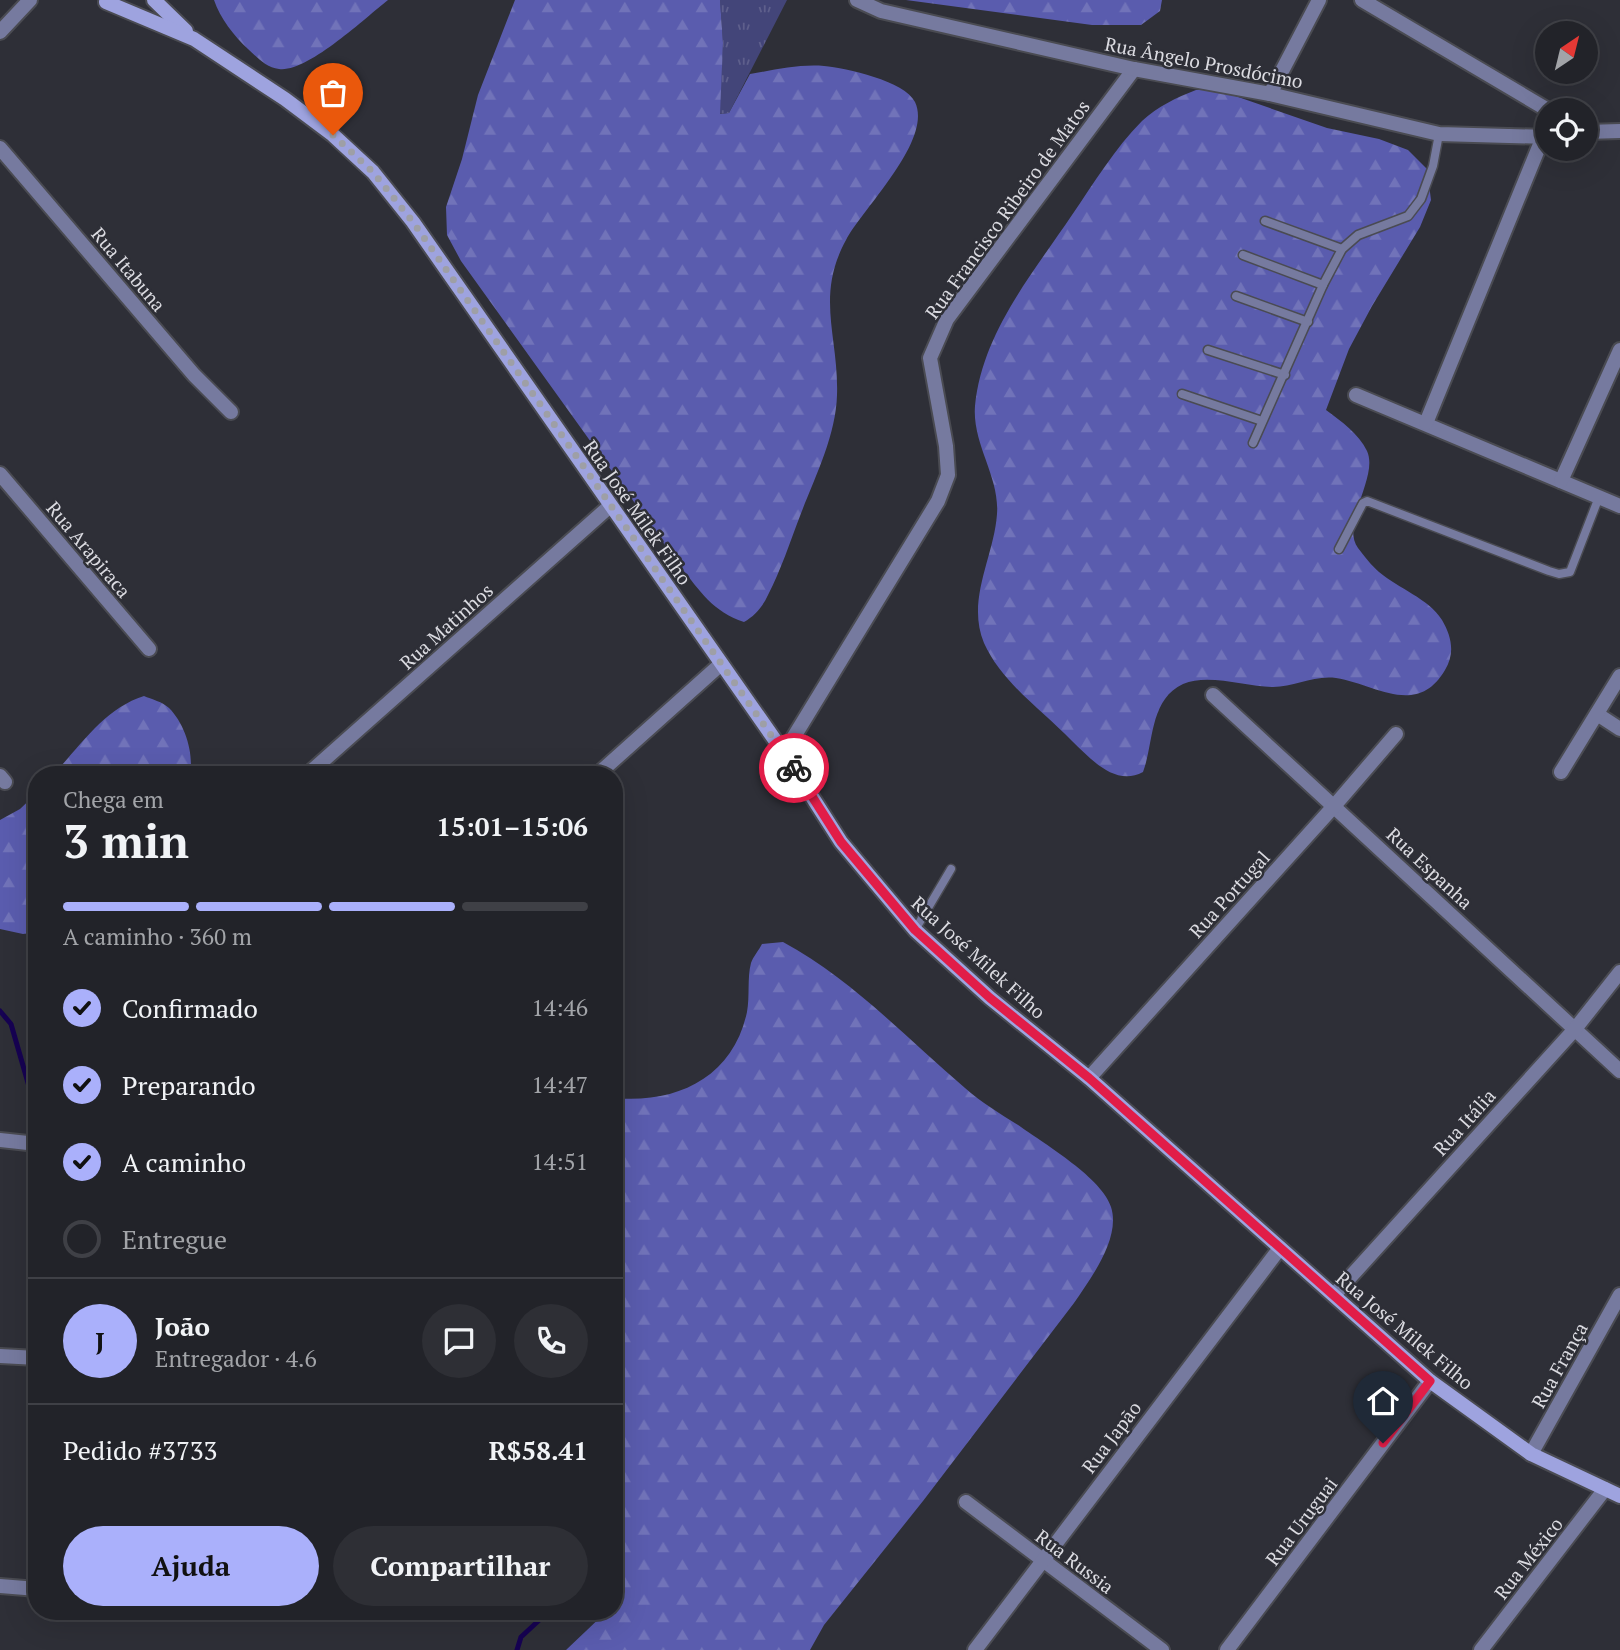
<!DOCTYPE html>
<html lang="pt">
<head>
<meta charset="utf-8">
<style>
	:root { --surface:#222329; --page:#2e2f35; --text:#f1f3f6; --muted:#a2a4a8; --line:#3f4046; --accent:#aab0fb }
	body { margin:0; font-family:"PT Serif",serif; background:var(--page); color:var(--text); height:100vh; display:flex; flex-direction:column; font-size:26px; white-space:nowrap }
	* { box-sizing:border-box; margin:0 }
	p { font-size:23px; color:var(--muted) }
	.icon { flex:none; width:38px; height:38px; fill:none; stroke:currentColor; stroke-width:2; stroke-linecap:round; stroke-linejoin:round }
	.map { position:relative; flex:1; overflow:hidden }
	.panel { position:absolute; left:28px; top:766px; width:595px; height:854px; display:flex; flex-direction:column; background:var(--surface); border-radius:28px; box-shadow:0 7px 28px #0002,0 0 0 2px var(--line) }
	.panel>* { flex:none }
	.needle { width:46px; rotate:35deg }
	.tools { position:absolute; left:1535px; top:21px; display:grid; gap:14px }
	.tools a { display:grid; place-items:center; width:63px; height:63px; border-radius:50%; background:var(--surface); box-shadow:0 7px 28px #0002,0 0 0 2px var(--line); font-size:35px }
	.pin { position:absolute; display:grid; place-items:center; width:60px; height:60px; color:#fff; margin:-72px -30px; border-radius:50% 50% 50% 0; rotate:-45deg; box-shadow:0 0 7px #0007 }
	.pin .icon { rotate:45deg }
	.courier { position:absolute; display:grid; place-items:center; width:70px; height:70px; margin:-35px; border:5px solid #e11d48; border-radius:50%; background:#fff; color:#222; box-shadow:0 2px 9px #0007 }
	.summary em { font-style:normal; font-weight:700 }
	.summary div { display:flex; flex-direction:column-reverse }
	.summary { display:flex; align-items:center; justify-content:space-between; height:119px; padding:0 35px }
	h1 { font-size:46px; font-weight:700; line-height:52px }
	.bar { display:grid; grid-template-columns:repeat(4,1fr); gap:10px 7px; align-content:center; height:84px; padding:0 35px }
	.bar i { height:9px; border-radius:5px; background:var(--line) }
	.bar .on { background:var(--accent) }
	.bar p { grid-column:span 4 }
	.line { display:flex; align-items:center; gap:18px; padding:0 35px; border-top:2px solid var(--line) }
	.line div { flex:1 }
	.round { display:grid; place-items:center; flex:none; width:74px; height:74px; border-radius:37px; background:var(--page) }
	ol { padding:0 35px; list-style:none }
	li { display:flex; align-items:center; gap:21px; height:77px }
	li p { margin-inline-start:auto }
	li .icon { padding:7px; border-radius:50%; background:var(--accent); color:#111; stroke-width:4 }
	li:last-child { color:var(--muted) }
	li i { width:38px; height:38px; border:4px solid var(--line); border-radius:50% }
	.button { display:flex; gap:14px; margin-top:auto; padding:14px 35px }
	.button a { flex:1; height:80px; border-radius:42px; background:var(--accent); color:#111; font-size:28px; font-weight:700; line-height:80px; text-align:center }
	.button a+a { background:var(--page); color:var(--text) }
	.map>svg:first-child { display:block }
</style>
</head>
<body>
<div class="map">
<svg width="1620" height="1650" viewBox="0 0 1620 1650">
	<defs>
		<pattern id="grass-tufts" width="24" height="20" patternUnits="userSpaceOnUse" patternTransform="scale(1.75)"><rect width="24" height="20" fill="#434579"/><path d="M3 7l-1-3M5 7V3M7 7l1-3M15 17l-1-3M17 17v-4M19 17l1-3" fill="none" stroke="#5e5f8c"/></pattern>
		<pattern id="forest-firs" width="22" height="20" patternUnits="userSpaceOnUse" patternTransform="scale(1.75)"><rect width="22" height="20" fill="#5a5cae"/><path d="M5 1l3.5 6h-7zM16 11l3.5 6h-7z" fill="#7173b9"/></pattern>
	</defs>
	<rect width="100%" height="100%" fill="#2e2f37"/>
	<polygon fill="url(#grass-tufts)" points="720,0 787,0 729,113 719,114 723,43"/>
	<g fill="url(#forest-firs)">
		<path d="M214,0H388C365,18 307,73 279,69C266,68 257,57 248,49C234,36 220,18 214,0Z"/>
		<path d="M515,0H720L723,43L720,114L729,113L750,74C774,70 799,64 824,66C846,68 905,81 915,102C933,140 864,207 846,240C815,297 839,337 837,395C836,436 814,479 800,516C790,542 781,570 768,595C763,606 755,616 744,622C713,612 700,591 680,566L461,261L447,235L446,207L462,159L478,95Z"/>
		<polygon points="906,0 1162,0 1160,11 1141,25 1092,25"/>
		<path d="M1196,90H1218L1327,128L1379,139L1408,150L1427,169L1431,200L1420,227L1372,306L1349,349L1326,410C1341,421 1359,434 1367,451C1379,477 1340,523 1358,548C1364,556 1372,566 1379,572C1399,589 1428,598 1442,620C1452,637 1455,654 1445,670C1417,718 1375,684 1336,678C1314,675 1294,687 1273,687C1246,687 1209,673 1183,684C1149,700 1154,743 1143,772C1115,787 1091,759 1072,741C1042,710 1002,683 984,643C966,600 994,557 997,514C1000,477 972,444 975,406C982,333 1033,273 1072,215C1094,183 1115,148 1142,121C1158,106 1176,98 1196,90Z"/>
		<path d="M144,696C151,699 163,702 169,708C185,724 194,753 190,775H53C80,746 105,708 144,696Z"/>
		<polygon points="37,793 37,932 23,934 0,929 0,820 20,809"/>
		<path d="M783,942C852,979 906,1038 965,1088C982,1103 1002,1115 1021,1127C1045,1144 1103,1179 1111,1207C1121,1238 1091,1278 1074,1303L923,1501L824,1625L810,1650H566L606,1612H614V1604L618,1600L614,1586V1098C676,1104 733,1078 747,1012C750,996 747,978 751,963C753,957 759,950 762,944Z"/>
	</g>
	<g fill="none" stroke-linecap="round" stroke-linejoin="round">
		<g stroke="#160252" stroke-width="5">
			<polyline points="0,1011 11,1024 37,1114"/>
			<polyline points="517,1650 521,1637 548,1612"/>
		</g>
		<defs>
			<g id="service">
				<polyline points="1265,221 1342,249"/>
				<polyline points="1243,255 1323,285"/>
				<polyline points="1236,296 1308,322"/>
				<polyline points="1208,350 1285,375"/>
				<polyline points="1182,394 1262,421"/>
				<polyline points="1253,443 1323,285 1342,249 1358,235 1408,216 1421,199 1433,166 1439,134"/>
				<polyline points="1339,549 1363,503 1367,501 1549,571 1559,574 1570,572 1599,497"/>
				<polyline points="915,930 951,869"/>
			</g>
			<g id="minor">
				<polyline points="1362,0 1548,110"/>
				<polyline points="0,32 30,0"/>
				<polyline points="1270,94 1319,0"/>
				<polyline points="0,148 194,375 231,412"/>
				<polyline points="1356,395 1620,506"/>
				<polyline points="1426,423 1543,137"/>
				<polyline points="0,474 149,649"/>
				<polyline points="1561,481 1620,350"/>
				<polyline points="1213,695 1620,1071"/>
				<polyline points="1597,714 1620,729"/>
				<polyline points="784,753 938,501 948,475 946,446 930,358 947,319 1134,69"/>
				<polyline points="1561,772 1620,676"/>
				<polyline points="307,775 610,506"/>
				<polyline points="0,776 5,782"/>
				<polyline points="1089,1078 1335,805 1396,734"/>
				<polyline points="1334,1295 1575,1029 1620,972"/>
				<polyline points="0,1356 37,1358"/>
				<polyline points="1531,1454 1620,1295"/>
				<polyline points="966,1502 1162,1650"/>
				<polyline points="0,1586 37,1589"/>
				<polyline points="975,1650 1280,1248"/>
				<polyline points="1227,1650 1430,1381"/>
				<polyline points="1481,1650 1605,1489"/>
			</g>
			<g id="tertiary">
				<polyline points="857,0 881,11 1134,69 1270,94 1439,134 1547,137"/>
				<polyline points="1586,132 1620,131"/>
				<polyline points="597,775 721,664"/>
				<polyline points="0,1140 37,1144"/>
			</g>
			<g id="secondary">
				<polyline points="154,0 186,31"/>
				<polyline points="106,2 194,39 285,99 333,135 373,172 413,222 784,753 841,842 915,930 990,998 1089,1078 1430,1381 1531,1454 1620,1496"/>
			</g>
		</defs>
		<use href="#service" stroke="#4a4b52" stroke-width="11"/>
		<use href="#minor" stroke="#4a4b52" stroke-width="18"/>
		<use href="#tertiary" stroke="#4a4b52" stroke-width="18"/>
		<use href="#secondary" stroke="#4a4b52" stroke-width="18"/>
		<use href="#service" stroke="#767a9f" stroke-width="8"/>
		<use href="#minor" stroke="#767a9f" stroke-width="14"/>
		<use href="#tertiary" stroke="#767a9f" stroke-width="14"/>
		<use href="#secondary" stroke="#9ea3df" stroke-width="14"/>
	</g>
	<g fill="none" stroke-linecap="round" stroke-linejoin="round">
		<polyline stroke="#9e9fa6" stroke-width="7" stroke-dasharray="0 12.6" points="333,135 373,172 413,222 794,768"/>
		<polyline stroke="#e11d48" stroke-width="9" points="794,768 841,842 915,930 990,998 1089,1078 1430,1381 1383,1443"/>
	</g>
	<g text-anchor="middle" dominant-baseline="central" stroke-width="5" stroke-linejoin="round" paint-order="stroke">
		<g font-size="19" fill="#dbdbe1" stroke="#2e2f37">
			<text transform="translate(1204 62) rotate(11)">Rua Ângelo Prosdócimo</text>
			<text transform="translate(1007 209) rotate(-54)">Rua Francisco Ribeiro de Matos</text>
			<text transform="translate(129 269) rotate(50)">Rua Itabuna</text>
			<text transform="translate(638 512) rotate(55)">Rua José Milek Filho</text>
			<text transform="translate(89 549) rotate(50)">Rua Arapiraca</text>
			<text transform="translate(446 626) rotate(-42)">Rua Matinhos</text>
			<text transform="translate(1430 868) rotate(43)">Rua Espanha</text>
			<text transform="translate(1229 894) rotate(-48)">Rua Portugal</text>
			<text transform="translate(979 957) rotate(42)">Rua José Milek Filho</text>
			<text transform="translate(1464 1122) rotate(-48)">Rua Itália</text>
			<text transform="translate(1405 1330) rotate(40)">Rua José Milek Filho</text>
			<text transform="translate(1559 1365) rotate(-61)">Rua França</text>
			<text transform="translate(1111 1437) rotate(-53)">Rua Japão</text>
			<text transform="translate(1301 1521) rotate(-53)">Rua Uruguai</text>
			<text transform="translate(1528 1558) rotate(-52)">Rua México</text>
			<text transform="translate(1075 1561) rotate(37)">Rua Russia</text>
		</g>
	</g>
</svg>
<div class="tools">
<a><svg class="needle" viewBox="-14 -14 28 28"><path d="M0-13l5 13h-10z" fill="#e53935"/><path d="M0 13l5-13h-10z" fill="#a2a4a8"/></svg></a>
<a><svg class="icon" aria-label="locate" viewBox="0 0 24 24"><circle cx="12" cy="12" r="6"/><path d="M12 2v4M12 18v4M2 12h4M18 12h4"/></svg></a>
</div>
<div class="pin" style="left:333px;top:135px;background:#ea580c"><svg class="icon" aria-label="bag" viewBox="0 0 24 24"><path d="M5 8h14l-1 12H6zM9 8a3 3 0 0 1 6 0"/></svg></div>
<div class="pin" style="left:1383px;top:1443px;background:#1f2937"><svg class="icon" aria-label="home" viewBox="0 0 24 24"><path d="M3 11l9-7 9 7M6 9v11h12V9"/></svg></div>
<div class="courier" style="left:794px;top:768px"><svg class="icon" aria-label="bike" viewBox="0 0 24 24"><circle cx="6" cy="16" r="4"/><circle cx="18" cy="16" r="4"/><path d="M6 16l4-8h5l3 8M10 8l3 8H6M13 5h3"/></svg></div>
<section class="panel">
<div class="summary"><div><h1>3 min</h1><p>Chega em</p></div><em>15:01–15:06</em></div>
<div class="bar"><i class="on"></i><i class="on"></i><i class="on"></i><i></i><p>A caminho · 360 m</p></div>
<ol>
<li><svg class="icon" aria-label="check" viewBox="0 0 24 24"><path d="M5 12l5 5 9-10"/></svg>Confirmado<p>14:46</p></li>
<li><svg class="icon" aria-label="check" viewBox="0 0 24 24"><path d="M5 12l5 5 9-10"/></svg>Preparando<p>14:47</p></li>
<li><svg class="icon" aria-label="check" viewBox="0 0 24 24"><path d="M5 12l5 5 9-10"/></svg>A caminho<p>14:51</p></li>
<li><i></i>Entregue</li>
</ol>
<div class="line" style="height:126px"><b class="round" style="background:var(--accent);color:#111">J</b><div><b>João</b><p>Entregador · 4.6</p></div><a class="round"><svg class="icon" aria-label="chat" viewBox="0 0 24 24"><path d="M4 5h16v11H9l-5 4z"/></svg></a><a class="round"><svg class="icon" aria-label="phone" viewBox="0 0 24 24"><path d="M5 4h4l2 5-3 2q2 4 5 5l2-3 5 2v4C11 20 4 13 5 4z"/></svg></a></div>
<div class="line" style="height:91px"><div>Pedido #3733</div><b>R$58.41</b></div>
<div class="button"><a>Ajuda</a><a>Compartilhar</a></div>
</section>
</div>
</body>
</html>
